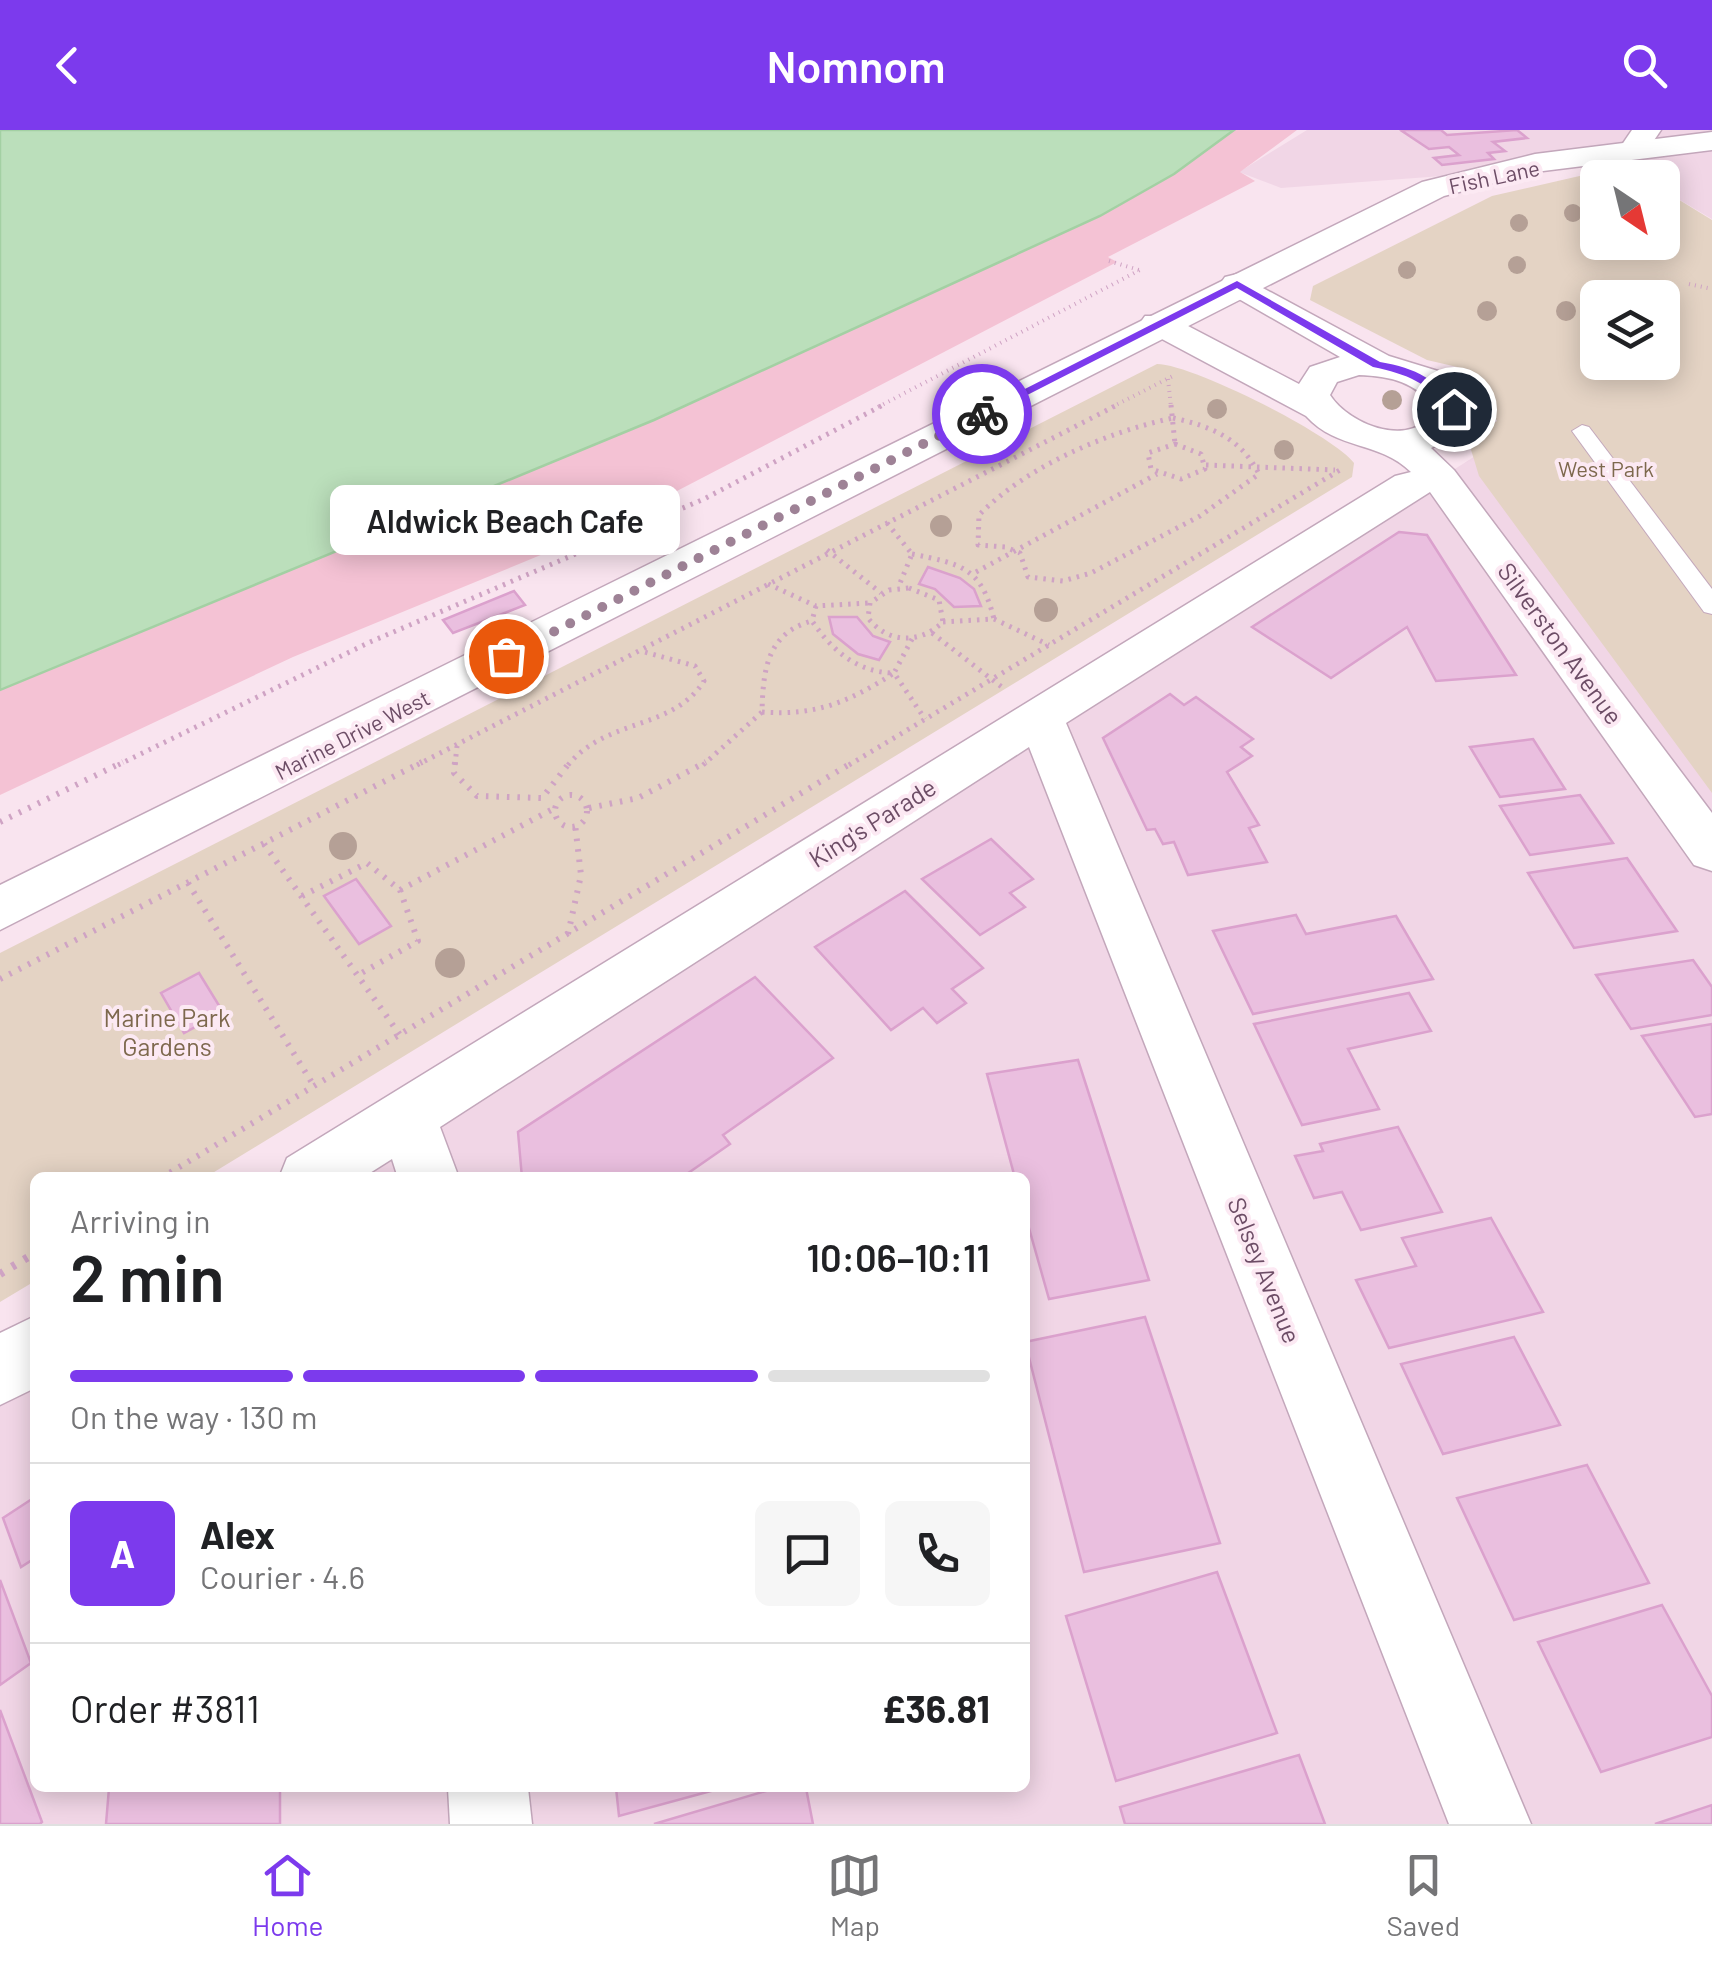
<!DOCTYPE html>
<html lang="en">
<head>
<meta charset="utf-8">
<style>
	:root { --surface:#fff; --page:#f6f6f6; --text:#202124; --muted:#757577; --line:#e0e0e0; --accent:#7c3aed }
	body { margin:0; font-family:Barlow,sans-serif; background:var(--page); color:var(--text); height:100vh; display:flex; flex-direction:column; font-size:38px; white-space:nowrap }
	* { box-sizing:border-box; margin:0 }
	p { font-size:32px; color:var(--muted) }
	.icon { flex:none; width:55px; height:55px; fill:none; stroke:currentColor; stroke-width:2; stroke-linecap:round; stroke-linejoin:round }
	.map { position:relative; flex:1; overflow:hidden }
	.sheet { position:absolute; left:30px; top:1042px; width:1000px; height:620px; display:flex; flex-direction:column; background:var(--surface); border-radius:15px; box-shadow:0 5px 25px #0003 }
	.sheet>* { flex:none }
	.needle { width:65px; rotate:145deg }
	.controls { position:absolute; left:1580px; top:30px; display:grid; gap:20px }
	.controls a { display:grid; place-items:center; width:100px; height:100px; border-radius:15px; background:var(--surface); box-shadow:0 5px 25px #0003; font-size:50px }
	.pin { position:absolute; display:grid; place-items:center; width:85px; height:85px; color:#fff; margin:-42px; border:5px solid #fff; border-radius:50%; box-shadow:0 2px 10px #0007 }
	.courier { position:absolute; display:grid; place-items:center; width:100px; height:100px; margin:-50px; border:8px solid #7c3aed; border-radius:50%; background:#fff; color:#222; box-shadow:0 2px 12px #0007 }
	.bubble { position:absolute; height:70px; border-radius:15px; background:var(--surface); box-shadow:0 5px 25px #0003; font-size:32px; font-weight:600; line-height:70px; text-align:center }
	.overview em { font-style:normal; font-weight:600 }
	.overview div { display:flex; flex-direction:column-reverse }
	.overview { display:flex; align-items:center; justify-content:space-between; height:170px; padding:0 40px }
	h1 { font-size:65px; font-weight:600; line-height:75px }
	.bar { display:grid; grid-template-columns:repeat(4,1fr); gap:15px 10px; align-content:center; height:120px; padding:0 40px }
	.bar i { height:12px; border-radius:8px; background:var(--line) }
	.bar .selected { background:var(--accent) }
	.bar p { grid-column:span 4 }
	.line { display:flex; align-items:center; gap:25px; padding:0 40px; border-top:2px solid var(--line) }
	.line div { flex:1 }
	.round { display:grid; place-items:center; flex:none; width:105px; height:105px; border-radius:15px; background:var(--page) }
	header { display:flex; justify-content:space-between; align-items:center; height:130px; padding:0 40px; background:var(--accent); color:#fff; font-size:45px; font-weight:600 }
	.dock { display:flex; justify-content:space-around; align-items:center; height:140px; border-top:2px solid var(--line); background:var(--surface); font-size:28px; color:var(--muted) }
	.dock a { display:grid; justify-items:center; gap:5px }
	.dock .selected { color:var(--accent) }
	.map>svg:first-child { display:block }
</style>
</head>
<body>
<header><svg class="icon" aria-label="back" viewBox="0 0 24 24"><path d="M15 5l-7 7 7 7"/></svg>Nomnom<svg class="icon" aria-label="search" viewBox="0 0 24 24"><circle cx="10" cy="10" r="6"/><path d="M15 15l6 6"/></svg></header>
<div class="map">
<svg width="1712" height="1694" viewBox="0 0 1712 1694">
	<rect width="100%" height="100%" fill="#f9e4ef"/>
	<g fill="#f1d6e6">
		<polygon points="1307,0 1712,0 1712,89 1663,60 1662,48 1642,47 1618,33 1281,58 1239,42"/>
		<polygon points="1712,226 1712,1694 0,1694 0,1268 35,1245 35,1658 1025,1658 1025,1048 345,1047 1494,314"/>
	</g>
	<g fill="#e4d3c4" fill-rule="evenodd">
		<path d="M1623,36L1642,47L1598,48V112H1662L1663,60L1712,90V663L1479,346L1468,310L1497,291L1470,240L1427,230L1310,170L1313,156L1492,66ZM1598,168H1662V232H1598Z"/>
		<path d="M1157,234C1192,234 1333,305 1354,333L1352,347L206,1047L35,1048V1151L0,1172V823Z"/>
	</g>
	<polygon fill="#f4c2d4" points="894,0 1297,0 1240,42 1255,51 1108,127 1117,132 650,375 565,415 293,527 0,665 0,317"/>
	<polygon fill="#bbdfbb" stroke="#a3d0a3" stroke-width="2.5" points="0,0 1234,0 1174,44 1100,86 654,290 0,560"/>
	<g fill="#eabfdf" stroke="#dba1cd" stroke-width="2.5">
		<polygon points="1406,0 1441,0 1447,5 1517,0 1527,8 1493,12 1505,21 1488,23 1494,29 1442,35 1434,28 1459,25 1449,17 1429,19 1402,1"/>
		<polygon points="1399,402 1427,405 1516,545 1436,551 1407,497 1331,548 1252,497"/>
		<polygon points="928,437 960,448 974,459 981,476 954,477 935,459 919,454"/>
		<polygon points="514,461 525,475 453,503 443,490"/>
		<polygon points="829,487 857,487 873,506 890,512 879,530 858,524 833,504"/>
		<polygon points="1170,564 1184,575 1196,567 1253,609 1241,617 1252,626 1227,642 1259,695 1249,698 1267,732 1188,745 1174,712 1163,714 1155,699 1147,700 1103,608"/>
		<polygon points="1533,609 1565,659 1500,667 1470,617"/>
		<polygon points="1580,665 1613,713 1530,725 1500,676"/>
		<polygon points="991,709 1033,749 1010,763 1025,777 980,805 922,749"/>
		<polygon points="1627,728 1677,801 1574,818 1528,743"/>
		<polygon points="356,749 391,796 359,814 324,766"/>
		<polygon points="905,761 983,838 952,859 966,873 937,893 923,878 891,900 815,817"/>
		<polygon points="1296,785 1306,804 1396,786 1433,849 1253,884 1213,801"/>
		<polygon points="1693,830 1712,857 1712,885 1631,899 1596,845"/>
		<polygon points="199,843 223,882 184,903 161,863"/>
		<polygon points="755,847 833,928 723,1005 730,1014 681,1048 522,1048 518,1002"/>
		<polygon points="1409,863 1431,901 1348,919 1379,979 1302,995 1254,894"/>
		<polygon points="1712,894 1712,984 1695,987 1642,906"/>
		<polygon points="1078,930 1149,1150 1049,1169 1025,1084 1025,1048 1015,1048 987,944"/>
		<polygon points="1398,997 1442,1082 1361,1100 1342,1062 1314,1068 1295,1026 1323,1021 1320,1014"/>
		<polygon points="1491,1088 1543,1182 1389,1218 1356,1150 1416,1136 1402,1108"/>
		<polygon points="1145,1187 1220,1413 1084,1442 1025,1212"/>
		<polygon points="1514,1207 1560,1295 1443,1324 1401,1234"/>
		<polygon points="1587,1335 1649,1453 1514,1490 1457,1368"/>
		<polygon points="35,1367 35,1428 21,1437 3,1388"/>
		<polygon points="1217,1442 1277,1603 1116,1651 1066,1486"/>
		<polygon points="0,1450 31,1533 0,1555"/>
		<polygon points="1662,1475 1712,1566 1712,1607 1601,1642 1538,1512"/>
		<polygon points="0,1580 42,1692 40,1694 0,1694"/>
		<polygon points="1299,1625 1325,1694 1125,1694 1120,1677"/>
		<polygon points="109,1658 280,1658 280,1694 106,1694"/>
		<polygon points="616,1658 722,1658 619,1686"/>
		<polygon points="776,1658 806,1658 813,1694 654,1694"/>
		<polygon points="1712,1675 1712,1694 1655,1694"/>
	</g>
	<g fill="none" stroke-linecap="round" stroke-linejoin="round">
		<defs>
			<polygon id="service" points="1582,295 1589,297 1712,459 1712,484 1704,482 1572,301"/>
			<g id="minor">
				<polygon points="1632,0 1661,0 1644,25 1634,28 1619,19"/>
				<path d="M1237,144L1389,226L1438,241L1459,259L1473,279L1459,305L1431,318L1454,340L1712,683V741L1694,735L1430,362L1066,593L1531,1694H1449L1029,617L440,997L459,1048H398L392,1029L362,1048H279L287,1028L1395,346L1411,342C1378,310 1338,321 1306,286L1145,200L1140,193L1145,186H1169L1299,254L1310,237L1340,227L1225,161L1220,154L1225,147ZM1359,245C1390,246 1417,252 1435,279C1414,320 1350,296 1330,265L1337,252Z"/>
				<polygon points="35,1186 35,1258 0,1275 0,1203"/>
				<polygon points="448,1658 528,1658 532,1694 450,1694"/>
			</g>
			<polygon id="tertiary" points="1712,2 1712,20 1535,42 1444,66 0,800 0,755 1422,52 1535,24"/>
		</defs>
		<use href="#service" stroke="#c3a7bb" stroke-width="2"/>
		<use href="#minor" stroke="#c3a7bb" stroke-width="3"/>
		<use href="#tertiary" stroke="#c3a7bb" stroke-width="3"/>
		<g stroke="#cfa3c4" stroke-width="4" stroke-dasharray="1 5" stroke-linecap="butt">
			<polyline points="1109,131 1139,140"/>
			<polyline points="1689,154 1712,159"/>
			<polyline points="1168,249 1171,277"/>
			<polyline points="878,277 1140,140"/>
			<polyline points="1112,277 1173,246"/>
		</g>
		<g stroke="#cfa3c4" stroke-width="5" stroke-dasharray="2.5 6" stroke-linecap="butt">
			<polyline points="1171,275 1175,314"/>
			<path d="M1173,288C1210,296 1241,308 1259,344L1200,386L1091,443L1063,451L1028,447L1020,423L1005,417L978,415L979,385C1027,336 1107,302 1173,288Z"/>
			<polygon points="1175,314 1201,324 1205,339 1181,349 1151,339 1148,323"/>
			<polyline points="1206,335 1335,340"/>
			<polyline points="887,393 912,424 898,458"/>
			<polyline points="827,420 881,463"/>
			<path d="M912,424C961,434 981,437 994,489"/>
			<polyline points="976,442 1157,344"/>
			<polyline points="768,454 816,476 868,473"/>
			<path d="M909,458L939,470L943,492C920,514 888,514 868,488L870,473L889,460Z"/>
			<path d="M816,476L812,491C832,520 856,542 893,543"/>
			<polyline points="943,492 994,489 1049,515"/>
			<polyline points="932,503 1003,558"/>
			<polyline points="912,509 894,543 925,589"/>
			<path d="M762,582C816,586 849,572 894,543"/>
			<polyline points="118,635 370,512 704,369 883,275"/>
			<polyline points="417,635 1117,275"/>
			<polyline points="455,635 457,616"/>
			<path d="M568,635C608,587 672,601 704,551L695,536L641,521"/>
			<path d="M703,635L762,582C763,540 767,503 812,491"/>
			<polyline points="849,635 1340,340"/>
		</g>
		<g stroke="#cfa3c4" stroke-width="6" stroke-dasharray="2.5 8" stroke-linecap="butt">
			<polyline points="455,632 454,643 477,666 542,668 570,632"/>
			<circle cx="571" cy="681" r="16"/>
			<polyline points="589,678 638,668 706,632"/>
			<polyline points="0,692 123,632"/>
			<polyline points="264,714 400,905"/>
			<polyline points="188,753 314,956"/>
			<polyline points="400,760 553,679"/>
			<polyline points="302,766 367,733 400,760 418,811 358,845"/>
			<polyline points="568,804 581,745 575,694"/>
			<polyline points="0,849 422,632"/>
			<polyline points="161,1048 853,632"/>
		</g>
		<polyline stroke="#cfa3c4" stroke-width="8" stroke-dasharray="4 10" stroke-linecap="butt" points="0,1144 35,1123"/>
		<use href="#service" fill="#fff" fill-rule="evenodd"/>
		<use href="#minor" fill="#fff" fill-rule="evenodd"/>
		<use href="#tertiary" fill="#fff" fill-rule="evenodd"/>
	</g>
	<g fill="#b5a096">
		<circle cx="1573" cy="83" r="9"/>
		<circle cx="1519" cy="93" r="9"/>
		<circle cx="1517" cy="135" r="9"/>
		<circle cx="1407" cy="140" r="9"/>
		<circle cx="1487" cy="181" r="10"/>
		<circle cx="1566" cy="181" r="10"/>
		<circle cx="1392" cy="270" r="10"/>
		<circle cx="1217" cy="279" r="10"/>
		<circle cx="1284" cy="320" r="10"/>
		<circle cx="941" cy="396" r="11"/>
		<circle cx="1046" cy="480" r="12"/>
		<circle cx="343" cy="716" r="14"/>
		<circle cx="450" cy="833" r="15"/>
	</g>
	<path fill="#7c3aed" d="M1237,151L1380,232C1416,238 1438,250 1459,279L1450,281C1429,253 1407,244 1373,237L1237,158L986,286L976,284Z"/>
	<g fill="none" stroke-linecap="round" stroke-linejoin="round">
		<polyline stroke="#9e8296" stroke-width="10" stroke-dasharray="0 18" points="506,526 982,284"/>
	</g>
	<g text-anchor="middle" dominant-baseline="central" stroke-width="8" stroke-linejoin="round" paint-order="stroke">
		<g font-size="22" fill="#6d4d66" stroke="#fce9f3">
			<text transform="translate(1494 46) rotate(-12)">Fish Lane</text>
			<text transform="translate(352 604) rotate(-27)">Marine Drive West</text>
		</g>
		<g font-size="22" fill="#7d684d" stroke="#fce9f3">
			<text x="1606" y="338">West Park</text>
		</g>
		<g font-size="25" fill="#6d4d66" stroke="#fce9f3">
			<text transform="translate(1561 513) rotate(54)">Silverston Avenue</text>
			<text transform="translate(872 692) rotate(-32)">King's Parade</text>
			<text transform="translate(1265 1140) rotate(68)">Selsey Avenue</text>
		</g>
		<g font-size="25" fill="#7d684d" stroke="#fce9f3">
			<text x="167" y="887">Marine Park<tspan x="167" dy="29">Gardens</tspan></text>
		</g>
	</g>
</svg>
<div class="controls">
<a><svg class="needle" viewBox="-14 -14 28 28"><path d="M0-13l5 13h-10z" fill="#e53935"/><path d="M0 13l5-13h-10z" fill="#757577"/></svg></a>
<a><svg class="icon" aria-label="layers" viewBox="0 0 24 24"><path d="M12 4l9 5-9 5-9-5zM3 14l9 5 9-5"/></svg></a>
</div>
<div class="pin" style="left:506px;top:526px;background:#ea580c"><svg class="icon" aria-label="bag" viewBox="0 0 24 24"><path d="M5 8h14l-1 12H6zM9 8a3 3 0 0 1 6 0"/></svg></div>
<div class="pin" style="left:1454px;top:279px;background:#1f2937"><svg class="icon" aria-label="home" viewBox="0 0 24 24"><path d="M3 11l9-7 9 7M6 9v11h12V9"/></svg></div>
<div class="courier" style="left:982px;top:284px"><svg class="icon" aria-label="bike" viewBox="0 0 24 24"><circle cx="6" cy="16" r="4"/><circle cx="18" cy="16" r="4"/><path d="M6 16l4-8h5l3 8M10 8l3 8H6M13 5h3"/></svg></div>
<div class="bubble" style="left:330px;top:355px;width:350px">Aldwick Beach Cafe</div>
<section class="sheet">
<div class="overview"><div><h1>2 min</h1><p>Arriving in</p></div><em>10:06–10:11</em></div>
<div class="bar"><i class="selected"></i><i class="selected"></i><i class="selected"></i><i></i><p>On the way · 130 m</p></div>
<div class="line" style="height:180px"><b class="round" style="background:var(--accent);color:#fff">A</b><div><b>Alex</b><p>Courier · 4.6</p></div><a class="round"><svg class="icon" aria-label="chat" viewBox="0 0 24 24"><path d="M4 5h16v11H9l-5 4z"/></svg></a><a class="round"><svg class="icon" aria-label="phone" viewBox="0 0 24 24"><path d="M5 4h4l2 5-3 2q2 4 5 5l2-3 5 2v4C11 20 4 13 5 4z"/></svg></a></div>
<div class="line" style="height:130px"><div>Order #3811</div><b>£36.81</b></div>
</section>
</div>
<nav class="dock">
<a class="selected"><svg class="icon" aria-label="home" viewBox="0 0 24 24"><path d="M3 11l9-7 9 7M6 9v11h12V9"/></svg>Home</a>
<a><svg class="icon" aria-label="map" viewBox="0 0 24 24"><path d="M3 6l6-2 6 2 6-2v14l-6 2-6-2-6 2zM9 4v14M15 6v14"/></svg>Map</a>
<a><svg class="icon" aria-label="saved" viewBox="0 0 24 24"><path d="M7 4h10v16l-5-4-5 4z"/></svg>Saved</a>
</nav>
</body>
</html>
